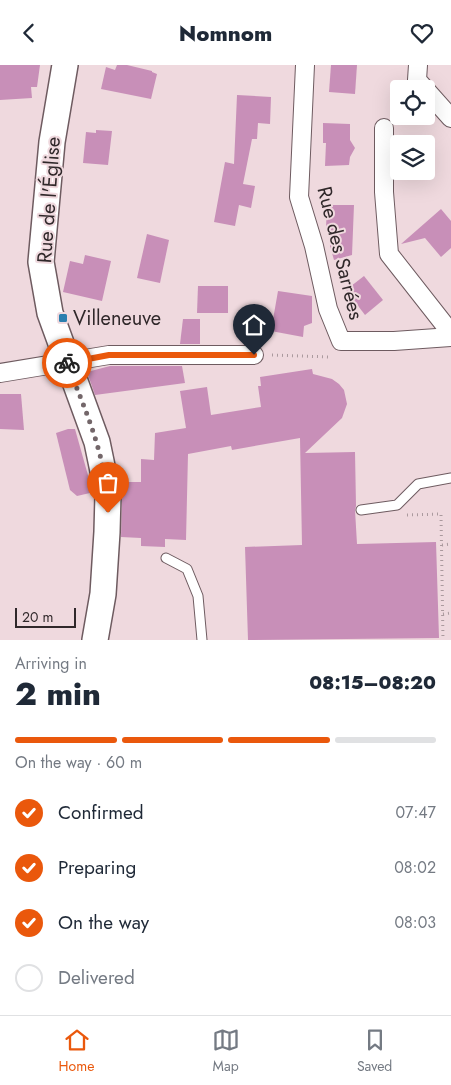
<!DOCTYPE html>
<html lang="en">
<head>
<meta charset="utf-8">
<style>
	:root { --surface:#fff; --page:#f2f2f3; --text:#1f2937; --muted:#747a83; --line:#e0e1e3; --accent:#ea580c }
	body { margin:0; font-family:Jost,sans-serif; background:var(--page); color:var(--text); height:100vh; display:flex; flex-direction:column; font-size:19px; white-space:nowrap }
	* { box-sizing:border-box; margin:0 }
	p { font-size:16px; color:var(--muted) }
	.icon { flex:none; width:28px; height:28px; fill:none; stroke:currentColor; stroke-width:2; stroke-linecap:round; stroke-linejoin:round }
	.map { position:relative; height:575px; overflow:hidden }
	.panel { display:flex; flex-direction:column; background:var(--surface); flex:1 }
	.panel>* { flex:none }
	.controls { position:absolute; left:390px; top:15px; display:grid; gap:10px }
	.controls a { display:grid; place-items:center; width:45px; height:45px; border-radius:5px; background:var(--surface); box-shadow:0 5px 20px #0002; font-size:25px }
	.scale { position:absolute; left:15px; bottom:12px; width:61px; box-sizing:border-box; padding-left:5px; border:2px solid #30282a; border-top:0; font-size:14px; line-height:18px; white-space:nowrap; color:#30282a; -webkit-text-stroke:4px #efd9de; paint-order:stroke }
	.pin { position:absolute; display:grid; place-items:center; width:42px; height:42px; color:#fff; margin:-51px -21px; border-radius:50% 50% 50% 0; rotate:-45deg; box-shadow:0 0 5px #0007 }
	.pin .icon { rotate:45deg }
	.courier { position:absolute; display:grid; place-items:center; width:50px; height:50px; margin:-25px; border:4px solid #ea580c; border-radius:50%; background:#fff; color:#222; box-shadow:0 1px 6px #0007 }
	.summary em { font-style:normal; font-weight:800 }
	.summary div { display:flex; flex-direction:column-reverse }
	.summary { display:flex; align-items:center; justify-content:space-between; height:85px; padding:0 15px }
	h1 { font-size:32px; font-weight:800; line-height:38px }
	.bar { display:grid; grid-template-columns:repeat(4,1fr); gap:8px 5px; align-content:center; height:60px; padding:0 15px }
	.bar i { height:6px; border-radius:4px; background:var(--line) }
	.bar .active { background:var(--accent) }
	.bar p { grid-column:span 4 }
	ol { padding:0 15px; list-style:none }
	li { display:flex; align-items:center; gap:15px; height:55px }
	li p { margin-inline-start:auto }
	li .icon { padding:5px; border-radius:50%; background:var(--accent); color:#fff; stroke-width:4 }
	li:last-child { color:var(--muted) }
	li i { width:28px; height:28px; border:2px solid var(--line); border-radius:50% }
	header { display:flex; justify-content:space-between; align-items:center; height:65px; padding:0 15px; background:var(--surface); font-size:22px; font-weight:800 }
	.menu { display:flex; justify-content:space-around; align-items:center; height:70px; border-top:1px solid var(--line); background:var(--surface); font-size:14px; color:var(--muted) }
	.menu a { display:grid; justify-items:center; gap:2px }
	.menu .active { color:var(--accent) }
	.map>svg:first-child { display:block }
</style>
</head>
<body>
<header><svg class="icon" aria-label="back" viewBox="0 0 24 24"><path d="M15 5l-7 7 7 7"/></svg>Nomnom<svg class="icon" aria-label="heart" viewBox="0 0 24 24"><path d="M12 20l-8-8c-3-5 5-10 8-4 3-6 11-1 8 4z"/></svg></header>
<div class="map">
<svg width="451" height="575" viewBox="0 0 451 575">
	<rect width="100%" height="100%" fill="#efd9de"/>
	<g fill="#c88fb8">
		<polygon points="0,0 40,0 37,22 31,22 32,33 0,35"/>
		<polygon points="117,0 127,0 152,6 152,7 157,9 151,34 101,24 106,2 115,5"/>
		<polygon points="331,0 357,0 355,29 329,27"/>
		<polygon points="237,30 271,32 270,59 258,58 257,74 252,74 243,119 255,121 251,143 239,140 235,161 214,157 225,97 234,99"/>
		<polygon points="323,58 350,59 350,75 355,83 350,92 349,100 325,101 326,78 323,78"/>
		<polygon points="96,65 112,66 108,100 83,98 86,67 96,68"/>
		<polygon points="327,140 354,140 352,190 334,195 330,181 331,164 326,163"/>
		<polygon points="441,144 451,156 451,183 441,192 425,173 401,179"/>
		<polygon points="147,169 169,175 160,218 137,213"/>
		<polygon points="85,190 111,196 102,236 63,227 70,196 83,199"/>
		<polygon points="364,211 383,235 365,250 346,225"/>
		<polygon points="198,221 228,221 228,248 197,248"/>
		<polygon points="278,226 312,231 312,258 304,261 303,272 271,266"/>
		<polygon points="183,254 200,254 200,279 180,279"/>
		<polygon points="110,301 182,301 185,318 95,330 87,307"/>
		<polygon points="312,304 313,309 332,314 339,319 344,325 347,339 342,353 305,388 355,387 356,441 355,445 357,479 436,477 439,573 248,575 245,482 302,480 300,373 232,385 231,381 188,389 186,475 165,474 165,482 141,481 141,473 121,472 122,430 120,417 141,417 141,394 154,395 155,368 186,363 180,326 207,322 211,350 261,342 258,321 261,321 260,312"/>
		<polygon points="0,329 21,329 24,365 0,364"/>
		<polygon points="68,364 75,364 91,421 90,428 77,431 70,425 56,368"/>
	</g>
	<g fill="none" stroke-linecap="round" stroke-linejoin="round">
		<defs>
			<g id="service">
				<polyline points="361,445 397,440 418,419 451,413"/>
				<polyline points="166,493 187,504 198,531 202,575"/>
			</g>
			<g id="minor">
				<polyline points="305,0 299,132 314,181 328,244 341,276 394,276 451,272"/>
				<polyline points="418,0 417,15 425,24"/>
				<polyline points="426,25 451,53"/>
				<polyline points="384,63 384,127 389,189 451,268"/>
				<polyline points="0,308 109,290 254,290"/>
			</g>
			<polyline id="secondary" points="65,0 52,77 41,197 50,248 97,377 108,430 107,467 103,529 95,575"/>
		</defs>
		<use href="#service" stroke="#6e5b60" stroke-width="11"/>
		<use href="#minor" stroke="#6e5b60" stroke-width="20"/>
		<use href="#secondary" stroke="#6e5b60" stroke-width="28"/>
		<g stroke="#aa999d" stroke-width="3" stroke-dasharray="1 4" stroke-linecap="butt">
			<polyline points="272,290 330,292"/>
			<polyline points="407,450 441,449 443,575"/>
			<polyline points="442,480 451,479"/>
			<polyline points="443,549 451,548"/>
		</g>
		<use href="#service" stroke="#fff" stroke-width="9"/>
		<use href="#minor" stroke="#fff" stroke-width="18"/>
		<use href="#secondary" stroke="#fff" stroke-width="25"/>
	</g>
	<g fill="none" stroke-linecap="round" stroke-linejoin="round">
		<path stroke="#736669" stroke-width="5" stroke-dasharray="0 9" d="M67,298C86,347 108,395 108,448"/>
		<polyline stroke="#ea580c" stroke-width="6" points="67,298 109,290 254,290"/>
	</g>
	<rect fill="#2a7faf" stroke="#efd9de" stroke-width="2" x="58" y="248" width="10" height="10" rx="2.5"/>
	<g text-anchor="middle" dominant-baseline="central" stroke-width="4" stroke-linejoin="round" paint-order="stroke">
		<g font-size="20" fill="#30282a" stroke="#efd9de">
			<text transform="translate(49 135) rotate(-86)">Rue de l'Église</text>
			<text transform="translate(340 188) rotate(76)">Rue des Sarrées</text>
		</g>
		<g font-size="20" fill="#30282a" stroke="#efd9de" text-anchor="start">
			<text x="73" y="253">Villeneuve</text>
		</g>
	</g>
</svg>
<div class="controls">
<a><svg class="icon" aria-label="locate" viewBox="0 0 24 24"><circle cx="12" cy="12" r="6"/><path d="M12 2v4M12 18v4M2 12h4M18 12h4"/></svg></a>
<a><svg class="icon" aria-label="layers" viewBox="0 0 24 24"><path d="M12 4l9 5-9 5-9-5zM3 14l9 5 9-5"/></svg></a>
</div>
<div class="scale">20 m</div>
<div class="pin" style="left:108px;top:448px;background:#ea580c"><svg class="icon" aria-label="bag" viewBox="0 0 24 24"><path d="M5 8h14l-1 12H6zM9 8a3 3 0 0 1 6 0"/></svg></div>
<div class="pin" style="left:254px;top:290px;background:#1f2937"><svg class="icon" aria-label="home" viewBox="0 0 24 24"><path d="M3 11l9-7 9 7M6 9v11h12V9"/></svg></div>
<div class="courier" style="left:67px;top:298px"><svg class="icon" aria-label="bike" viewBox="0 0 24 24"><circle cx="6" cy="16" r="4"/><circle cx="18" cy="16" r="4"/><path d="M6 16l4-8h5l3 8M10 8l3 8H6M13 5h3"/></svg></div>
</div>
<section class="panel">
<div class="summary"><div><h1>2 min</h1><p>Arriving in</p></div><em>08:15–08:20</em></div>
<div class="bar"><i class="active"></i><i class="active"></i><i class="active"></i><i></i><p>On the way · 60 m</p></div>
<ol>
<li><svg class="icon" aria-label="check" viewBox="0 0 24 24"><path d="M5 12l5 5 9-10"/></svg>Confirmed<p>07:47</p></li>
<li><svg class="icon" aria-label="check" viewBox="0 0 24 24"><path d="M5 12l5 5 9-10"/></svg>Preparing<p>08:02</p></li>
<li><svg class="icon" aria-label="check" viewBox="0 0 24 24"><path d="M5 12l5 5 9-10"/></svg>On the way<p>08:03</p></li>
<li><i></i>Delivered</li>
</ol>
</section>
<nav class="menu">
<a class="active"><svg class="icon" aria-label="home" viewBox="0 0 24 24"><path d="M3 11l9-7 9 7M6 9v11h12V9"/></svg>Home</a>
<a><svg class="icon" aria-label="map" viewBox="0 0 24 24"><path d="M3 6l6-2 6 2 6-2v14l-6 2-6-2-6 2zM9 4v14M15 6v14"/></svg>Map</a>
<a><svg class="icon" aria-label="saved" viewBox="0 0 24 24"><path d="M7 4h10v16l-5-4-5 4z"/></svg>Saved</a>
</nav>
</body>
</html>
